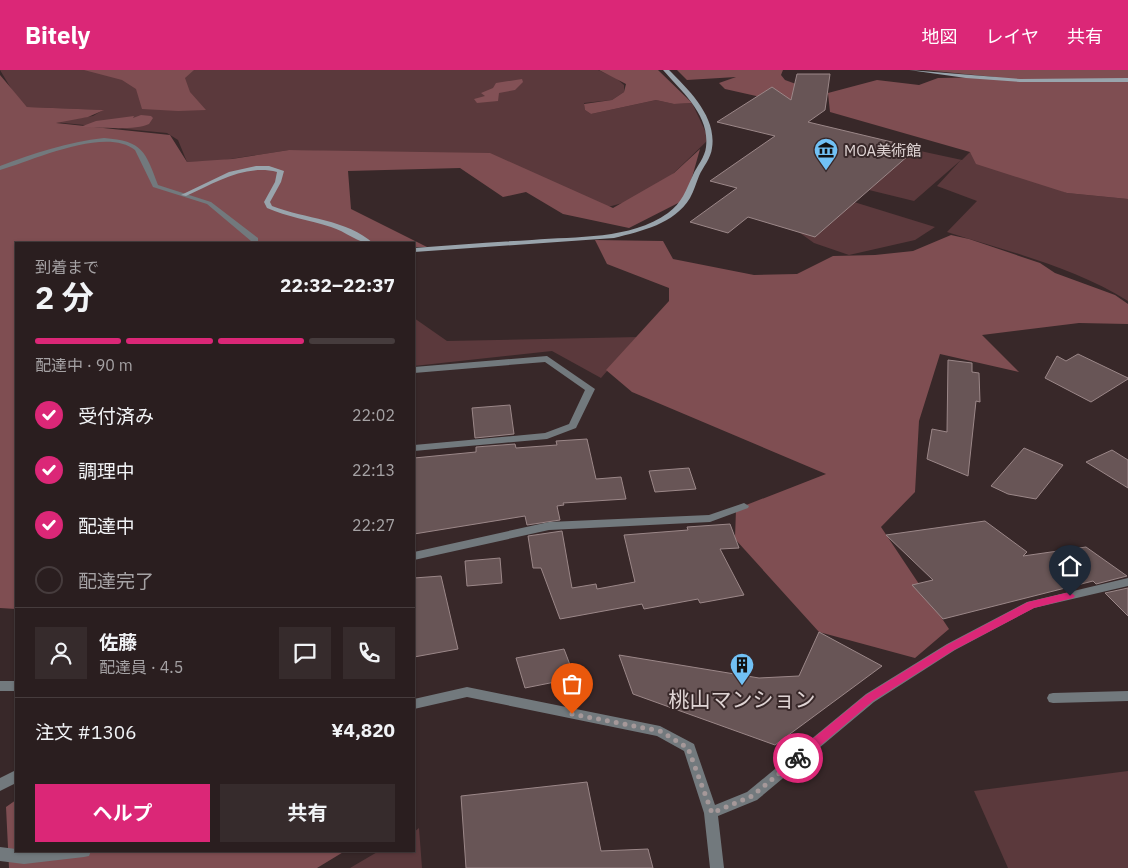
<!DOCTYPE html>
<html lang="ja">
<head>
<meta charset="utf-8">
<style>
	:root { --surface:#2a1e1f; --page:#362b2c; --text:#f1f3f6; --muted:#a5a2a4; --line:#463c3d; --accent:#db2777 }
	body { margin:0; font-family:"IBM Plex Sans","Noto Sans JP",sans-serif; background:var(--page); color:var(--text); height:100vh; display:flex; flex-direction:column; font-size:19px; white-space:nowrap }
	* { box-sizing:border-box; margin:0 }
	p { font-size:16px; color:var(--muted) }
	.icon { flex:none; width:28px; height:28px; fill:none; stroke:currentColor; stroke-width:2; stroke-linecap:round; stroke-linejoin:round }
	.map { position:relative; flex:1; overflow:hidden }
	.side { position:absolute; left:15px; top:172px; width:400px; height:610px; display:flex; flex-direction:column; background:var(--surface); border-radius:0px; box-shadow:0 1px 4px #0004,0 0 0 1px var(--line) }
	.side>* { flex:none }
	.pin { position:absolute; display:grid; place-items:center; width:42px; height:42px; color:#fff; margin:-51px -21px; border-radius:50% 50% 50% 0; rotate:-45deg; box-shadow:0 0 5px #0007 }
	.pin .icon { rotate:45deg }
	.courier { position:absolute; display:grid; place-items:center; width:50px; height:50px; margin:-25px; border:4px solid #db2777; border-radius:50%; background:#fff; color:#222; box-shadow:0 1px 6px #0007 }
	.headline em { font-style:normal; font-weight:700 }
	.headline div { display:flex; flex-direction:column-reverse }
	.headline { display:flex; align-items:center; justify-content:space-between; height:85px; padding:0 20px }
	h1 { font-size:32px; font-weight:700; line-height:38px }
	.bar { display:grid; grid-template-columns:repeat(4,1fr); gap:8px 5px; align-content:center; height:60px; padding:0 20px }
	.bar i { height:6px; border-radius:4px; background:var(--line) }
	.bar .on { background:var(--accent) }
	.bar p { grid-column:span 4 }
	.line { display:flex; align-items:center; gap:12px; padding:0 20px; border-top:1px solid var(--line) }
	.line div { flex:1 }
	.round { display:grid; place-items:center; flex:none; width:52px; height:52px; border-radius:0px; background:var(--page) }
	ol { padding:0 20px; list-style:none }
	li { display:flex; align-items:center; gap:15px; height:55px }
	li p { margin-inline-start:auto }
	li .icon { padding:5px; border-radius:50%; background:var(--accent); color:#fff; stroke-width:4 }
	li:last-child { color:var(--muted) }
	li i { width:28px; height:28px; border:2px solid var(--line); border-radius:50% }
	.action { display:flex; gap:10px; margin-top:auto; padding:10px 20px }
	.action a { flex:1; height:58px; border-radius:0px; background:var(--accent); color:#fff; font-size:20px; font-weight:700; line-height:58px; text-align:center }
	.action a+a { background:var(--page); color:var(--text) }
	header { display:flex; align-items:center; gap:30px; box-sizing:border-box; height:70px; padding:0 25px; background:var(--accent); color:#fff }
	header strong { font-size:24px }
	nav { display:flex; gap:28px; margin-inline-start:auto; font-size:18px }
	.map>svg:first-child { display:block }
</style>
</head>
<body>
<header>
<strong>Bitely</strong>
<nav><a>地図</a><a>レイヤ</a><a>共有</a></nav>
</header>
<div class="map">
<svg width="1128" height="798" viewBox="0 0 1128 798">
	<rect width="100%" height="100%" fill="#382829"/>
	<g fill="#5b393c">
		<polygon points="0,0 598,0 616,8 624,15 624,22 612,30 584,33 585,40 591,44 656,30 674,34 692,33 709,69 651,125 608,137 491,86 289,80 218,91 187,92 178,70 167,63 53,52 93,46 103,40 27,37 12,20"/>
		<path d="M911,79L962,90L970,82L1067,123L1128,129V231C1074,197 1007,181 947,162L977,131L937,116L961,90L914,131L869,120Z"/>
		<polygon points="854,132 935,157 915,170 849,185 814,173 800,163"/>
		<polygon points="414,248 447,271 639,267 633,271 601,308 552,281 414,296"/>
		<polygon points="1128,701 1128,798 1008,798 974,721"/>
		<polygon points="419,758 422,798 350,798 379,781 414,781 414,762"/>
	</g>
	<g fill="#7f4e52">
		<polygon points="84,0 194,0 185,8 190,22 206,40 178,41 142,39 136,19 122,10"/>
		<polygon points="599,0 658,0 692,33 674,34 656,30 591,44 585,40 584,34 612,30 624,22 626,14"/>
		<polygon points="677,0 783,0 781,5 785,10 807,18 810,38 725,19 719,13 736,7 687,10"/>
		<polygon points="924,0 1128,0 1128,129 1067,123 976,94 970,82 830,42 828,23 877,10 919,15 938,8 995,7"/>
		<polygon points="0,5 27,37 104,40 88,47 56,53 170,65 187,92 232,89 289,80 490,83 613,138 674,103 700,79 686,129 629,158 563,144 526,122 503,127 460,98 348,101 351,139 427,177 414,177 414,174 16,174 16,539 0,538"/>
		<polygon points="951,165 969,169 1040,193 1055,203 1115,225 1128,234 1128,254 1079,253 982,265 1019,302 940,284 919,351 915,422 881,457 949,559 915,588 819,562 735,469 736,439 826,404 632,322 606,300 669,231 669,218 607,194 595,170 663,171 673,189 754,205 797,204 833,186 875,185 913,181"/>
		<polygon points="16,730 16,781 345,781 317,798 9,798 6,737"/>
	</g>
	<g fill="#835156">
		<polygon points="522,9 523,12 515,20 499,23 498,31 477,33 474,29 485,26 481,23 493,18 496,13"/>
		<path d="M141,45L151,46L153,48L149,54C136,61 96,57 80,57L96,51L134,46L133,48Z"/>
	</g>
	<g fill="#685556" stroke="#9b8788">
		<polygon points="797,4 830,4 825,40 808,52 917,78 815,167 748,147 728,163 690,152 737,118 710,111 775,66 717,52 772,17 791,30"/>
		<polygon points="1078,284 1128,308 1128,309 1091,332 1045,308 1057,286 1066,291"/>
		<polygon points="948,290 972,293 972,302 979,303 980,332 976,331 968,406 927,389 932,359 947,362"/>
		<polygon points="510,335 514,364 475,368 472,338"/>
		<polygon points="587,369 596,409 621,407 626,429 563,433 564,435 557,436 560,450 527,455 525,446 414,464 414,388 476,382 476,377 515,374 516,378 557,375 556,371"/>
		<polygon points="1024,378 1063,395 1036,429 1008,424 991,416"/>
		<polygon points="1112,380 1128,390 1128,418 1086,392"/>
		<polygon points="689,398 696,419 655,422 649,401"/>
		<polygon points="985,451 1027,482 1023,486 1086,477 1127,506 1096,514 1093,511 943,549 912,515 933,510 886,465"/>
		<polygon points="730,454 739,478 720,479 744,525 700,533 698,529 644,539 642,534 560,549 541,498 533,498 528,466 562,461 572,518 596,514 597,519 635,512 624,465 688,460 687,457"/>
		<polygon points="500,488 502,513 467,516 465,491"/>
		<polygon points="441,506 458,579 414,587 414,508"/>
		<polygon points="1128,518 1128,546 1105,523"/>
		<polygon points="819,562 882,596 775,675 633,624 619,585 759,608 799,606"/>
		<polygon points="564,579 575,608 525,618 516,588"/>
		<polygon points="587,712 601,781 648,779 653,798 466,798 461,726"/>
	</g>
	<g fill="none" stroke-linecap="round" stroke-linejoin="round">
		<g fill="#72797d" fill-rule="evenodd">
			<path d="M104,68C143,71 145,81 158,115L211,132L258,168V174H250L251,171L207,134L153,117L135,80C105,56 32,91 0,100V96C34,83 68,72 104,68Z"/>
			<polygon points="547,286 595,319 576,358 547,369 414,381 414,375 545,363 569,354 585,320 545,292 414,303 414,297"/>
			<polygon points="744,433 749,436 748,438 710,452 549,460 414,490 414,482 549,452 709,445"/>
			<polygon points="1128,508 1128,516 1034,538 955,580 874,632 757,730 718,746 724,798 710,798 704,743 684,681 657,666 467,627 414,639 414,629 467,617 660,656 694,674 715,735 747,722 866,624 947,574 1027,532"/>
			<rect x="0" y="611" width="16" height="10"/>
			<polygon points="1128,621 1128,631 1053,633 1049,632 1047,628 1049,624 1053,623"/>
			<polygon points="16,700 16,713 0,721 0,708"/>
			<polygon points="0,777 16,779 16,781 91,781 89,786 84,787 24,794 0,791"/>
		</g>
		<g fill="#99a4ac" fill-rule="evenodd">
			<path d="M663,0H669C689,20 717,47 712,78C711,88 703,97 699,106C696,113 694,121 690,128C674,154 642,161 614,168L414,182V178C453,175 493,172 532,170C577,166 630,170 668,143C682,133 686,120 693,105C697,96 705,87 706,77C710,45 682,22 663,0Z"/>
			<polygon points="909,0 1020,9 1128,8 1128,12 1020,12 966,8"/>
			<path d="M256,96H269L284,101L281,112L270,132L272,136C305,149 347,149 374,174C359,174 345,161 331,157C309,150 287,147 267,138L264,132L275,112L277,102C245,94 215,113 186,126L181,125L229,102Z"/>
		</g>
	</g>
	<polygon fill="#db2777" points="1070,522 1075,526 1073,528 1034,538 954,580 873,631 802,691 794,691 794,684 866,625 947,575 1028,532"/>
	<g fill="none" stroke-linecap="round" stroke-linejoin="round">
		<polyline stroke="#a59899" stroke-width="5" stroke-dasharray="0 9" points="572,644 660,661 688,678 712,743 752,726 798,688"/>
	</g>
	<defs>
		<symbol id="museum-pin" viewBox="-11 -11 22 30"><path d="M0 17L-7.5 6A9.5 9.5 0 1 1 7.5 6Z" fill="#71c1f5" stroke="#382829"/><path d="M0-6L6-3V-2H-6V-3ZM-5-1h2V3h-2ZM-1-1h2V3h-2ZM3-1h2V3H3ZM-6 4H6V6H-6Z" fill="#111"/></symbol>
		<symbol id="building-pin" viewBox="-11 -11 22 30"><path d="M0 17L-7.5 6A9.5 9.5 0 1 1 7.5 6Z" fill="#71c1f5" stroke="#382829"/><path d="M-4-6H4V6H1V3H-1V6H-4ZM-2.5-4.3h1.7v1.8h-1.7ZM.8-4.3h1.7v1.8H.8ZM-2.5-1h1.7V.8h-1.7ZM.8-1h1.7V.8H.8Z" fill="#111"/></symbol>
	</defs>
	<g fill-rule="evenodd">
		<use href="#museum-pin" x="812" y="66" width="28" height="38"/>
		<use href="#building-pin" x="728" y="581" width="28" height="38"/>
	</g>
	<g text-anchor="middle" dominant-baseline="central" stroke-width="4" stroke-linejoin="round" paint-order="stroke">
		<g font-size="15" fill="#e0d5d5" stroke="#382829" text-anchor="start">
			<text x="844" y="80">MOA美術館</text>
		</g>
		<g font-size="21" fill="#e0d5d5" stroke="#382829">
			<text x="742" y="629">桃山マンション</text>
		</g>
	</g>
</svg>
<div class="pin" style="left:572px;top:644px;background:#ea580c"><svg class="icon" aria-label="bag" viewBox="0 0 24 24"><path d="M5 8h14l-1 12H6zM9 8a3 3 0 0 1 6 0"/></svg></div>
<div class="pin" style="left:1070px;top:526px;background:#1f2937"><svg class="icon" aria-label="home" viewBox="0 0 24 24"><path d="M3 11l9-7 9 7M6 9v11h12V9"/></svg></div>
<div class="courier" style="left:798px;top:688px"><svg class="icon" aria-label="bike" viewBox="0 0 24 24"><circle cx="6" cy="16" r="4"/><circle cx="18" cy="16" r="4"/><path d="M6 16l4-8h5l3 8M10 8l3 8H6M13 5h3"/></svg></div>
<section class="side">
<div class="headline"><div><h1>2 分</h1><p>到着まで</p></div><em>22:32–22:37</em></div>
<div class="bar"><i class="on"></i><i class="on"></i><i class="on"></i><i></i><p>配達中 · 90 m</p></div>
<ol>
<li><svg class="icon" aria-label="check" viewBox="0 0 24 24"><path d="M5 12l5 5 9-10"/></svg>受付済み<p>22:02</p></li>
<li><svg class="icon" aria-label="check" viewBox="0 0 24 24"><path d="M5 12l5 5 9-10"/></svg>調理中<p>22:13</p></li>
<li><svg class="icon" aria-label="check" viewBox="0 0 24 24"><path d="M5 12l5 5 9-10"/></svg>配達中<p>22:27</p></li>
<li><i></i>配達完了</li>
</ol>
<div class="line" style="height:90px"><a class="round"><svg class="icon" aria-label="person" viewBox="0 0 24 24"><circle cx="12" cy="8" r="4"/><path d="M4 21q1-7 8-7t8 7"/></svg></a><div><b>佐藤</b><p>配達員 · 4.5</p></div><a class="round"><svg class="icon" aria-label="chat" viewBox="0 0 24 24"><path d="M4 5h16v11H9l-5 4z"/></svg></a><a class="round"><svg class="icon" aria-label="phone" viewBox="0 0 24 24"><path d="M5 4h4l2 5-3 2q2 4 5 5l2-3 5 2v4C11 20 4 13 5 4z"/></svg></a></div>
<div class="line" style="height:65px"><div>注文 #1306</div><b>¥4,820</b></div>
<div class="action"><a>ヘルプ</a><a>共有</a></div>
</section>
</div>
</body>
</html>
